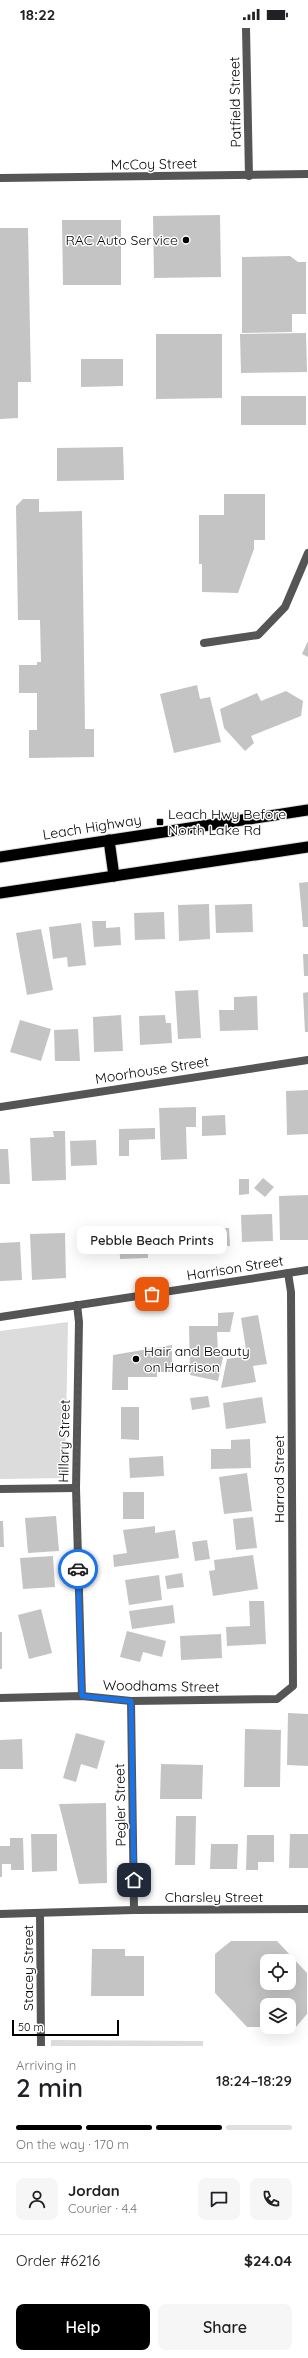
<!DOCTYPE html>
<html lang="en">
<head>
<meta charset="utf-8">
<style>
	:root { --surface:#fff; --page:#f6f6f6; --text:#202124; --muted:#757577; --line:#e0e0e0; --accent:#000 }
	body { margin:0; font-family:Quicksand,sans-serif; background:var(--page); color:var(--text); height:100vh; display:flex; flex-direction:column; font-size:15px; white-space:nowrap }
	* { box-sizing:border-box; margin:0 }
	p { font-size:13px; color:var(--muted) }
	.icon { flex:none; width:22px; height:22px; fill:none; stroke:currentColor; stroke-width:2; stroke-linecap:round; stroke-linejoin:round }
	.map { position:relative; height:2018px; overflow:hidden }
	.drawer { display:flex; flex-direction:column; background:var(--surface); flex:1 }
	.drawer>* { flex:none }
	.controls { position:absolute; left:260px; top:1926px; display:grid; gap:8px }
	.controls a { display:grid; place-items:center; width:36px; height:36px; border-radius:8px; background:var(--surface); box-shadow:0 4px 16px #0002; font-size:20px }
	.scale { position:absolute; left:12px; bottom:10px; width:107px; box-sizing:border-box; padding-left:4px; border:2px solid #000; border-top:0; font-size:11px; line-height:14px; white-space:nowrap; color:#000; -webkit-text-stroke:3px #fff; paint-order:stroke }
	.pin { position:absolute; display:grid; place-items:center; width:34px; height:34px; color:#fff; margin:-17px; border-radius:8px; box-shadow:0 2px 6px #0006 }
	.courier { position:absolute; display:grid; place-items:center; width:40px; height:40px; margin:-20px; border:3px solid #1a73e8; border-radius:50%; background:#fff; color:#222; box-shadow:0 1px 5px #0007 }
	.bubble { position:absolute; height:28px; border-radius:8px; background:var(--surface); box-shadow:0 4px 16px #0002; font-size:13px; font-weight:600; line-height:28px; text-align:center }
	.overview em { font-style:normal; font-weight:600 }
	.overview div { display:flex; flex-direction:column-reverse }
	.overview { display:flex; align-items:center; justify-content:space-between; height:68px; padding:0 16px }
	h1 { font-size:26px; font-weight:600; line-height:30px }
	.bar { display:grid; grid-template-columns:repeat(4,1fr); gap:6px 4px; align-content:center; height:48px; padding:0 16px }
	.bar i { height:5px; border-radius:3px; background:var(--line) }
	.bar .current { background:var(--accent) }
	.bar p { grid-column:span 4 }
	.line { display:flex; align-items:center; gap:10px; padding:0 16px; border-top:1px solid var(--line) }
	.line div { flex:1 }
	.round { display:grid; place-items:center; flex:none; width:42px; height:42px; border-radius:8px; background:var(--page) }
	.button { display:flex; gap:8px; margin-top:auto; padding:8px 16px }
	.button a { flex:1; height:46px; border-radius:8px; background:var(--accent); color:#fff; font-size:16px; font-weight:600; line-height:46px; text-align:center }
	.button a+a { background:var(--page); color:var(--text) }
	.status { display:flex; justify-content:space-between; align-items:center; height:28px; padding:0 20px; background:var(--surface); direction:ltr }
	.status svg { height:11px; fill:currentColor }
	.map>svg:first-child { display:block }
</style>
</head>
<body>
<div class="status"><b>18:22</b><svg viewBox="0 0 49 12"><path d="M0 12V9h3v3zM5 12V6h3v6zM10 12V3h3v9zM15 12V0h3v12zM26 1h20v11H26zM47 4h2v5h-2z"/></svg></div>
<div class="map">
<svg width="308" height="2018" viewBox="0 0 308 2018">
	<rect width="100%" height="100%" fill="#fff"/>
	<g fill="#dcdcdc">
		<polygon points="68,1294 65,1450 0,1451 0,1303"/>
		<polygon points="51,2012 203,2013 203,2018 51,2018"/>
	</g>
	<g fill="#c4c4c4" fill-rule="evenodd">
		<polygon points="220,187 221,249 154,250 153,188"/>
		<polygon points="62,192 121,192 121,257 63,257"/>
		<polygon points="0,200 28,200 31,354 18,354 18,390 0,391"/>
		<polygon points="290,228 298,234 306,234 306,286 292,286 292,304 242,305 242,229"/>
		<polygon points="306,305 307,344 241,345 240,306"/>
		<polygon points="156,306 222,306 222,370 156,371"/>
		<polygon points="81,331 123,331 123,358 81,359"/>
		<rect x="241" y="368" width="65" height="29"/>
		<polygon points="123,419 124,452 57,453 57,420"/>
		<polygon points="224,466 265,466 265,512 254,512 254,521 238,565 202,564 202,536 199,536 199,487 224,487"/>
		<polygon points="23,471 39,471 39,484 82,483 85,701 94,701 94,729 29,730 29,702 37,702 37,665 19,665 19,637 37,637 37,634 41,634 40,592 18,592 16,478"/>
		<polygon points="308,613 308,629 302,626"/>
		<polygon points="197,657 200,671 210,669 221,714 174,725 160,666"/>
		<polygon points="286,663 303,673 301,688 251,708 254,715 245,723 224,700 220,681 257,665 261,673"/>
		<polygon points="308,854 308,899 303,899 299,855"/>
		<polygon points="209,876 210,911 179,913 178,877"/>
		<polygon points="252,876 253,904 216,905 215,877"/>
		<polygon points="164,884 165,911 135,912 134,885"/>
		<polygon points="92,893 106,893 106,900 120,899 121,917 94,919"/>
		<polygon points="81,895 86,937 68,939 67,929 53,931 49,899"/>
		<polygon points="41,901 53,962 27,967 16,905"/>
		<polygon points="303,926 308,926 308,948 304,948"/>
		<polygon points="198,962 201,1010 178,1011 175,963"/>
		<polygon points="308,964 308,1004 305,1004 303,965"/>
		<polygon points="257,968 258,1002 220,1003 219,982 234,982 234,969"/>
		<polygon points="121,987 123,1023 94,1024 93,989"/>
		<polygon points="165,987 166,995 171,995 172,1015 140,1017 139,988"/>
		<polygon points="20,992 51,1001 41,1033 10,1024"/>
		<polygon points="78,1001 80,1033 55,1033 54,1002"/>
		<polygon points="308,1062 308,1106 287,1107 286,1063"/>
		<polygon points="196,1079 196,1099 186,1099 187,1131 161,1132 159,1080"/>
		<polygon points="225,1087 226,1107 202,1108 202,1088"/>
		<polygon points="155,1100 155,1111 129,1112 129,1128 119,1128 119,1101"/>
		<polygon points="53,1103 65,1103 66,1152 32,1153 30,1110 54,1109"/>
		<polygon points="96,1112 97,1137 71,1138 70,1113"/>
		<polygon points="0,1121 8,1121 10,1156 0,1156"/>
		<polygon points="263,1150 274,1159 265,1169 254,1160"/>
		<polygon points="239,1151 249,1151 249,1166 239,1167"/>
		<polygon points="308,1167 308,1212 280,1212 279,1168"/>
		<polygon points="272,1186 273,1213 242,1214 241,1187"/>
		<polygon points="229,1200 230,1218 199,1219 199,1201"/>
		<polygon points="187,1201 188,1223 159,1223 159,1202"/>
		<polygon points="65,1205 66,1250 32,1252 30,1206"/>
		<polygon points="147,1205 148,1230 120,1231 119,1206"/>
		<polygon points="20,1214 22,1252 0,1253 0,1215"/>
		<polygon points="234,1284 230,1304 217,1304 218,1323 224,1324 218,1353 190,1347 189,1298 218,1298 218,1285"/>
		<polygon points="258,1287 267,1336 253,1338 256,1354 221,1360 227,1331 247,1328 241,1290"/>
		<polygon points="172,1317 172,1344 157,1344 157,1349 128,1349 128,1362 112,1362 113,1327"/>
		<polygon points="208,1368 210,1379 192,1382 190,1370"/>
		<polygon points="262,1369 266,1395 226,1401 223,1375"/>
		<polygon points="121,1379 139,1379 139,1412 121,1411"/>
		<polygon points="250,1411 251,1440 211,1441 211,1421 231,1421 231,1412"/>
		<polygon points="163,1428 164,1448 130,1450 129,1430"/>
		<polygon points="247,1445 252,1483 224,1486 219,1449"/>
		<rect x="123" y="1464" width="21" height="27"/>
		<polygon points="56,1488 59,1523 28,1525 25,1490"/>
		<polygon points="253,1489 257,1520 236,1522 233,1491"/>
		<polygon points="0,1493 3,1493 4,1519 0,1519"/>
		<polygon points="155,1498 155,1505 175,1502 179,1530 114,1539 113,1527 127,1525 123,1502"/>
		<polygon points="207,1512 210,1531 195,1533 192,1514"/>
		<polygon points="253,1527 258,1561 213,1568 209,1543 215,1542 214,1532"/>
		<polygon points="53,1528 55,1559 23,1561 20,1530"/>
		<polygon points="182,1545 184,1559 167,1561 165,1548"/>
		<polygon points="159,1547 162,1572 129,1577 125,1552"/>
		<polygon points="249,1573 264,1573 266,1616 227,1618 226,1599 250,1598"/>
		<polygon points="173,1577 175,1595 132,1601 129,1583"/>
		<polygon points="41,1581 52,1625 29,1631 18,1587"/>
		<polygon points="127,1603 166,1613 162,1629 143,1624 140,1634 120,1629"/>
		<rect x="0" y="1604" width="2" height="37"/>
		<polygon points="221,1606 222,1630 181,1632 180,1608"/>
		<polygon points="288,1685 308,1686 308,1738 287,1737"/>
		<polygon points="245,1701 281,1702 280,1759 244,1759"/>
		<polygon points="76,1705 105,1713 97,1741 81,1736 76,1754 63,1750"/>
		<polygon points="22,1711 23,1741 0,1741 0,1712"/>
		<polygon points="161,1736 203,1737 202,1771 160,1771"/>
		<polygon points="106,1775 107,1855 79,1856 59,1776"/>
		<polygon points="176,1788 196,1788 195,1837 175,1837"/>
		<polygon points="31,1806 57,1806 57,1843 32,1844"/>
		<polygon points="290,1806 308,1806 308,1840 289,1840"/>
		<polygon points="247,1807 274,1807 274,1834 258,1834 258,1842 246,1842"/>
		<polygon points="10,1810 23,1810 24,1842 11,1842 11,1836 2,1836 2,1849 0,1849 0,1818 10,1818"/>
		<polygon points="211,1816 238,1816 237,1841 210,1841"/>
		<path d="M231,1913H277L307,1945V1986L296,1999H289V1977H267V1999H247L215,1965V1926ZM267,1933H289V1955H267Z"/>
		<polygon points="92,1921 125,1921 125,1928 144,1928 144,1968 91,1968"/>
	</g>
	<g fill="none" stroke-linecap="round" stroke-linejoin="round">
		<defs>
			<g id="trunk">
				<polyline points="109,812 114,848"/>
				<polyline points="0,829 308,782"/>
				<polyline points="0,865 308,819"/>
			</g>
		</defs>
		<use href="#trunk" stroke="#dbdbdb" stroke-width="13"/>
		<g stroke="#555" stroke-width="8">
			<polyline points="246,0 249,148"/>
			<polyline points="0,150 308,146"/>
			<polyline points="204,615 258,607 285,579 308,525"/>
			<polyline points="0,1079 308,1032"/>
			<polyline points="77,1277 79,1294 76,1460 82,1668"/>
			<polyline points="0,1289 308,1242"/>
			<polyline points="0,1461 76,1460"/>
			<polyline points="0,1670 82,1668 131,1673 277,1671 293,1658 291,1264 288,1245"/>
			<polyline points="131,1673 134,1882"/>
			<polyline points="40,1885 41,2018"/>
			<polyline points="0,1886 134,1882 308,1881"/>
		</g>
		<use href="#trunk" stroke="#000" stroke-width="11"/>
	</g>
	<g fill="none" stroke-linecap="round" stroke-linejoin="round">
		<polyline stroke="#595959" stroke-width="4" stroke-dasharray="0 7.2" points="78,1541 76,1460 79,1294 77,1277 152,1266"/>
		<polyline stroke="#1a73e8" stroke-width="5" points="78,1541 82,1668 131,1673 134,1852"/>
	</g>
	<g fill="#000" stroke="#fff" stroke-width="1.5">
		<circle cx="186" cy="212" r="4"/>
		<rect x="156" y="790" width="8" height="8" rx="2"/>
		<circle cx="136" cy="1331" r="4"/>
	</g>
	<g text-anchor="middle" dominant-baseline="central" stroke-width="3" stroke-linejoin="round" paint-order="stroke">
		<g font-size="14" fill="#000" stroke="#fff">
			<text transform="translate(235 74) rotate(-91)">Patfield Street</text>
			<text transform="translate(154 136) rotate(-1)">McCoy Street</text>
			<text transform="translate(92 799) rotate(-9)">Leach Highway</text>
			<text transform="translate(152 1042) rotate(-9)">Moorhouse Street</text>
			<text transform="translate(235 1240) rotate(-9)">Harrison Street</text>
			<text transform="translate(64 1413) rotate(-89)">Hillary Street</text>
			<text transform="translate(279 1451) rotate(-90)">Harrod Street</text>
			<text transform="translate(161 1658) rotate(1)">Woodhams Street</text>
			<text transform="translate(120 1777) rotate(-91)">Pegler Street</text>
			<text x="214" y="1869">Charsley Street</text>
			<text transform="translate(28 1940) rotate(-90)">Stacey Street</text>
		</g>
		<g font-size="14" fill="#000" stroke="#fff" text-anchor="start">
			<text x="178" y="212" text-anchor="end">RAC Auto Service</text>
			<text x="168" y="786">Leach Hwy Before<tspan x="168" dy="16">North Lake Rd</tspan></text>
			<text x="144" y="1323">Hair and Beauty<tspan x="144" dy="16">on Harrison</tspan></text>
		</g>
	</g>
</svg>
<div class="controls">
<a><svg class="icon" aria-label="locate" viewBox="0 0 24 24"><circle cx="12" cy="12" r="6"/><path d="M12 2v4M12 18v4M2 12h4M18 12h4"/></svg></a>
<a><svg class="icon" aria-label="layers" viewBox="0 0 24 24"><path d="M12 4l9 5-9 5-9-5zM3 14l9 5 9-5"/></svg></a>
</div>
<div class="scale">50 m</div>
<div class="pin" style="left:152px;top:1266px;background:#ea580c"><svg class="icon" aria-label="bag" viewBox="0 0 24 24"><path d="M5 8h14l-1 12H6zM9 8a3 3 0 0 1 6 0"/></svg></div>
<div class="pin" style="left:134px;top:1852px;background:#1f2937"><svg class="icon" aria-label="home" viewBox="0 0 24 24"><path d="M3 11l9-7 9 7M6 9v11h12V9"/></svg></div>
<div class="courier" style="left:78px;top:1541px"><svg class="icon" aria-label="car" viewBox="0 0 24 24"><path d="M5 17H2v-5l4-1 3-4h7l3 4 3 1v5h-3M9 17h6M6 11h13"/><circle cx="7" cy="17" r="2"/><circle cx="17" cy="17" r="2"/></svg></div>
<div class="bubble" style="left:77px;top:1198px;width:150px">Pebble Beach Prints</div>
</div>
<section class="drawer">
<div class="overview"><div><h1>2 min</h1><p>Arriving in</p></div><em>18:24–18:29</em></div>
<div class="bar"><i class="current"></i><i class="current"></i><i class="current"></i><i></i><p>On the way · 170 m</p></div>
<div class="line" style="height:72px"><a class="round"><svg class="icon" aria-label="person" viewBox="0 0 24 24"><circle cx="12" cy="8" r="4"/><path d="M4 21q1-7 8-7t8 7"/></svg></a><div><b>Jordan</b><p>Courier · 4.4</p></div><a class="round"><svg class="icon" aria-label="chat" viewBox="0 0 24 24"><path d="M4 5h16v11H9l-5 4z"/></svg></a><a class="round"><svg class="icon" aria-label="phone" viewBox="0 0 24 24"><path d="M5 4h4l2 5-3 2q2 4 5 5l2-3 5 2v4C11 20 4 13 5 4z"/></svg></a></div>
<div class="line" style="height:52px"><div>Order #6216</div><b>$24.04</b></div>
<div class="button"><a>Help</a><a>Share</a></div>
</section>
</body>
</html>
